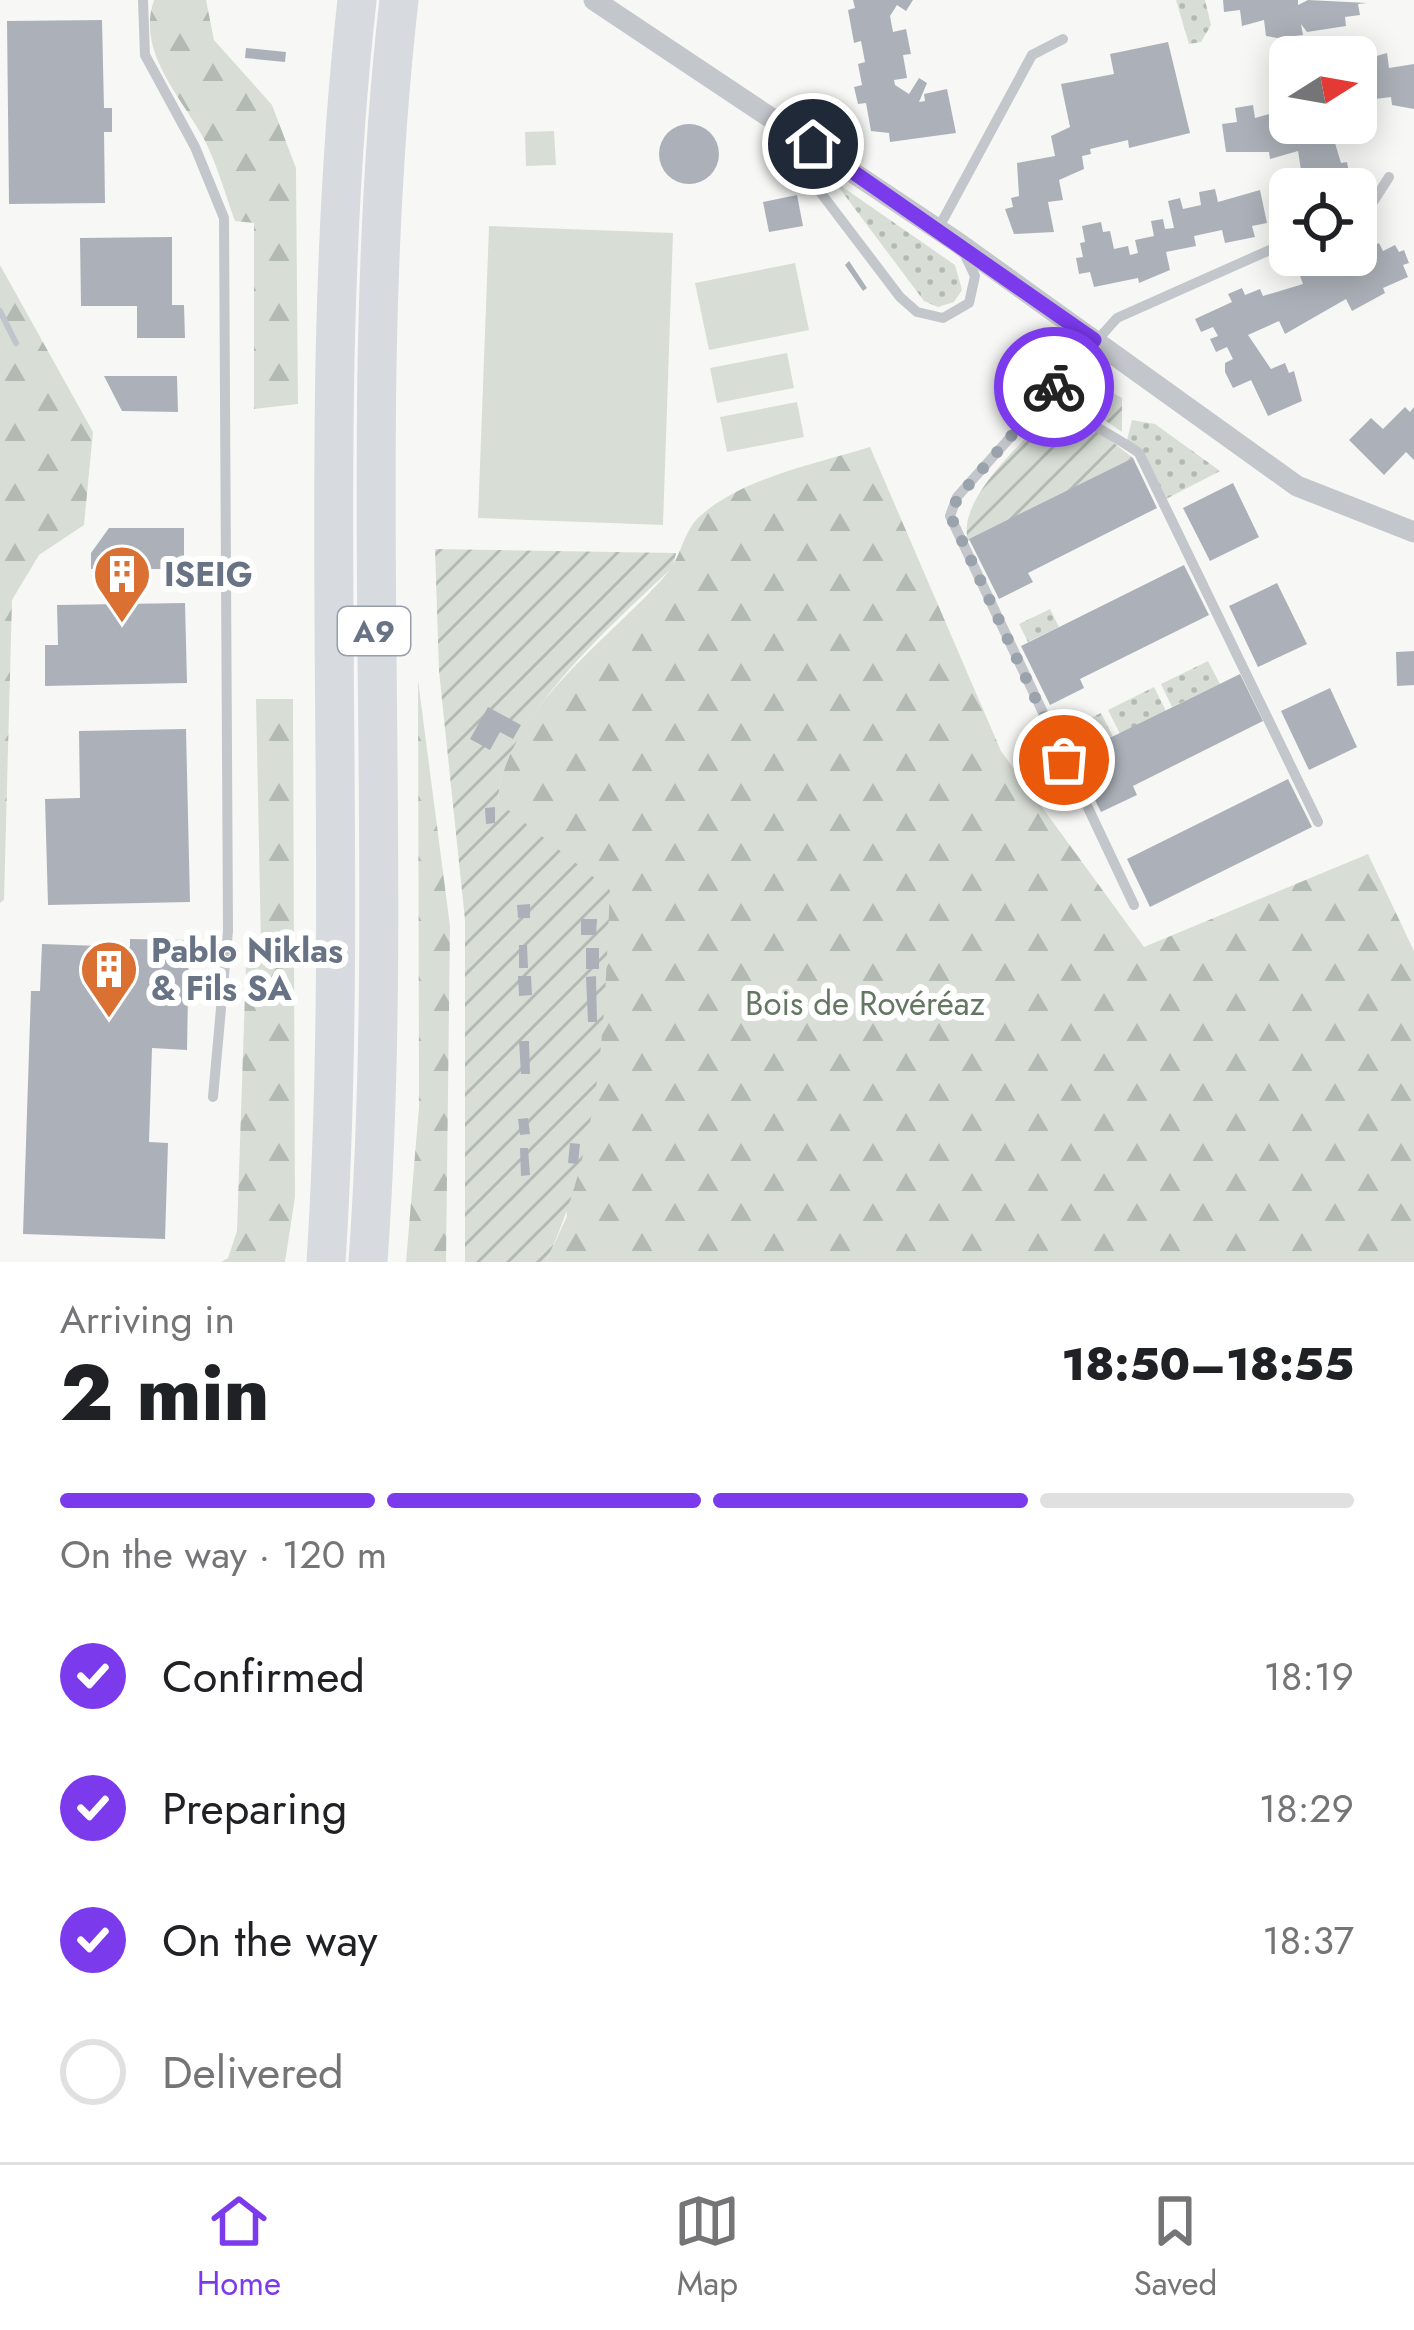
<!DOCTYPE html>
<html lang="en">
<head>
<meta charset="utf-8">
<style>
	:root { --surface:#fff; --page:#f2f2f2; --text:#202124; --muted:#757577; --line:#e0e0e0; --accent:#7c3aed }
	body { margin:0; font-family:Jost,sans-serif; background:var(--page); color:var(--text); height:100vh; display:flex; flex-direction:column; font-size:45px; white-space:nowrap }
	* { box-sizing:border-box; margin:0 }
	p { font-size:39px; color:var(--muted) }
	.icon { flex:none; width:66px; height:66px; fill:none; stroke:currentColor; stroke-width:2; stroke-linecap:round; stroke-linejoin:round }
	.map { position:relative; height:1262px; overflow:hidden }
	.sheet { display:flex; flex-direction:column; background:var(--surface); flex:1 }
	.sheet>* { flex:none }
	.needle { width:78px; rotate:79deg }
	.buttons { position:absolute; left:1269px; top:36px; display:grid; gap:24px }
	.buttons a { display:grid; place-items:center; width:108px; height:108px; border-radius:18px; background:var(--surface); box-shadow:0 6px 30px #0003; font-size:60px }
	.pin { position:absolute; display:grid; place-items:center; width:102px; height:102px; color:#fff; margin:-51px; border:6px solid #fff; border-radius:50%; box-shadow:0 3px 12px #0007 }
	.courier { position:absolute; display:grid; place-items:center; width:120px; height:120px; margin:-60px; border:9px solid #7c3aed; border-radius:50%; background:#fff; color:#222; box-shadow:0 3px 15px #0007 }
	.head em { font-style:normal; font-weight:800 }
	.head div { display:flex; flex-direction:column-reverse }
	.head { display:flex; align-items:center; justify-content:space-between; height:204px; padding:0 60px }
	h1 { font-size:78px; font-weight:800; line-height:90px }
	.bar { display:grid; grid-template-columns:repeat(4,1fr); gap:18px 12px; align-content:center; height:144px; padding:0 60px }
	.bar i { height:15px; border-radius:9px; background:var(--line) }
	.bar .selected { background:var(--accent) }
	.bar p { grid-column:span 4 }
	ol { padding:0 60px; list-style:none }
	li { display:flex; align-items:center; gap:36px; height:132px }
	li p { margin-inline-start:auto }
	li .icon { padding:12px; border-radius:50%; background:var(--accent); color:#fff; stroke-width:4 }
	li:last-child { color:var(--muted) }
	li i { width:66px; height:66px; border:6px solid var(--line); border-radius:50% }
	.menu { display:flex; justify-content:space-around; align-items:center; height:168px; border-top:3px solid var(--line); background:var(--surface); font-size:33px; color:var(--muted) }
	.menu a { display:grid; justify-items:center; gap:6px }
	.menu .selected { color:var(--accent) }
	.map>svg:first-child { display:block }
</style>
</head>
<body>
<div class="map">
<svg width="1414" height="1262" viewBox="0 0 1414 1262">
	<defs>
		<pattern id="grass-dots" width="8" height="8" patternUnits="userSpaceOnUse" patternTransform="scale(3)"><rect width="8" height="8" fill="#d8ded6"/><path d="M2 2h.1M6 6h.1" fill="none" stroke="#b3b9b3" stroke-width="1.8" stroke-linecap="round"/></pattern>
		<pattern id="forest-firs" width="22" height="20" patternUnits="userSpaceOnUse" patternTransform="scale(3)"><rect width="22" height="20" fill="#d8ded6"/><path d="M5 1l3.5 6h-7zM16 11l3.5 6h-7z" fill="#b3b9b3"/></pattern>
		<pattern id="garden-furrows" width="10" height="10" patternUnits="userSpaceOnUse" patternTransform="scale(3)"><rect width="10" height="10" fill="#d8ded6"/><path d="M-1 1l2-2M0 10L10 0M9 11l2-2" fill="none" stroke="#b3b9b3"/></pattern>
	</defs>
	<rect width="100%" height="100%" fill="#f7f8f5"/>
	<g fill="url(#grass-dots)">
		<polygon points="1176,0 1205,0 1211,25 1201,42 1189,44"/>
		<polygon points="834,181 955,265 962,290 954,302 938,307 924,301"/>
		<polygon points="1132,420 1155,424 1220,471 1166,499 1127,440"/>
		<polygon points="1050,609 1059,627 1028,642 1019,624"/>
		<polygon points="1208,661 1220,684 1172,707 1161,684"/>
		<polygon points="1154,687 1166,711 1120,734 1108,710"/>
		<polygon points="1101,713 1113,737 1082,752 1070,728"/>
	</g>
	<g fill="url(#forest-firs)">
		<path d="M154,0H206L214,40L272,105L296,168L298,404L254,409V223L235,221C225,194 217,164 204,139C181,96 136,52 154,0Z"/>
		<polygon points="0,265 93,432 84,525 39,555 12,600 4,900 0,903"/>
		<path d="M870,447L1001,751L1144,947L1368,854L1414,951V1262H546L567,1216L498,802C501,712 617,634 669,571C681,556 684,530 700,516C744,477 816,464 870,447Z"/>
		<polygon points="418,680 450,926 446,1262 406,1262 419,1107"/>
		<polygon points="256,699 293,699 295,1197 285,1262 221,1262 228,1258 237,1231 246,964 261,946"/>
	</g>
	<g fill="url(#garden-furrows)">
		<polygon points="1113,393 1122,398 1122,432 1094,413"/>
		<path d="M1051,411L1096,429L1133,458L968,541C956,498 1024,443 1051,411Z"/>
		<path d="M435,549L676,553L673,567C616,621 500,722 498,802L610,890C604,1022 603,1139 546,1262H465V920L439,671Z"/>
	</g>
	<g fill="#d8ded6">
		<polygon points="554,131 556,165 526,166 525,132"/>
		<polygon points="489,226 673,233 663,525 478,518"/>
		<polygon points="795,263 809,330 709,350 695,283"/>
		<polygon points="787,353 794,388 717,403 710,368"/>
		<polygon points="797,402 804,437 727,452 720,417"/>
	</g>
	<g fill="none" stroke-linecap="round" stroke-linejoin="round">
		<polyline stroke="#bec5cb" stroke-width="6" points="0,311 16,343"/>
	</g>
	<g fill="#acb1b9">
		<polygon points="853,0 913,0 906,11 897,5 890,16 893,32 906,29 911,54 903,55 907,78 894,80 895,85 909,94 919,78 927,83 919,102 925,101 924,94 947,89 956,133 890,142 889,133 871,131 866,103 858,104 854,87 862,85 858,64 865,62 861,41 854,43 848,10 855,8"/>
		<polygon points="1223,0 1298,0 1298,5 1308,0 1367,3 1358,4 1360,15 1345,17 1346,26 1307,32 1301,24 1303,35 1277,38 1266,36 1264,20 1242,26 1240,10 1224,12"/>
		<polygon points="102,20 104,108 112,108 112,132 104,132 105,203 9,204 7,21"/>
		<polygon points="1168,42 1190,133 1129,148 1128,140 1090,149 1091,154 1082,156 1084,169 1059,180 1063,200 1048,202 1054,232 1014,234 1005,209 1013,207 1011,198 1019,196 1017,163 1055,156 1051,136 1070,127 1061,84 1114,74 1110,54"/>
		<polygon points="246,48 286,52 285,62 245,58"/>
		<polygon points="1387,53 1389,68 1414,64 1414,109 1392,105 1391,97 1360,101 1356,62"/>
		<polygon points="1253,105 1255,118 1290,108 1290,123 1298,127 1329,123 1341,163 1347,162 1352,189 1304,189 1298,151 1270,159 1269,152 1226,152 1222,124 1237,122 1235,108"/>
		<circle cx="689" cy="154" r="30"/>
		<polygon points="1215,189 1218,202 1260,190 1267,223 1252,226 1255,237 1225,243 1222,230 1194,236 1196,246 1166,252 1170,270 1139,283 1138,278 1094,287 1090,272 1079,274 1076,258 1083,257 1080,243 1085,242 1082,226 1101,222 1103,232 1110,231 1114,249 1128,246 1130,255 1138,253 1135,240 1154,236 1151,221 1163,219 1165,229 1174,228 1168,201 1180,198 1183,209 1201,205 1199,192"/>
		<polygon points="797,195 803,226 769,232 763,202"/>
		<polygon points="172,237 172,305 184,305 185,338 137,338 137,306 81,306 80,238"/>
		<polygon points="1379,243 1383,251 1395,245 1399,252 1404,250 1409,263 1403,265 1408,277 1383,288 1385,293 1352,311 1346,299 1285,334 1279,321 1248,335 1271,369 1285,363 1289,373 1294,371 1302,401 1268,416 1251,380 1233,388 1225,372 1225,363 1233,359 1227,347 1216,352 1210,339 1218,336 1213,327 1201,332 1195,319 1232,302 1228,294 1242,288 1245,295 1260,289 1263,296 1303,284 1299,273 1314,266 1317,273 1328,267 1333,276 1360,260 1362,264 1368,261 1363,251"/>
		<polygon points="849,261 867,288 863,291 845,265"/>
		<polygon points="1083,368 1113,393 1099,409 1069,384"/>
		<polygon points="104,376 177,376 178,412 122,411"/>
		<polygon points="1405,407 1410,412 1414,407 1414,460 1406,452 1384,475 1349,440 1371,418 1383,429"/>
		<polygon points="1133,458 1157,508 1028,573 1033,582 999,599 969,539"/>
		<polygon points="1233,483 1259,537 1210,561 1183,508"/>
		<polygon points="109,528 184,528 184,569 91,569 91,553"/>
		<polygon points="1184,565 1209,615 1080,679 1084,688 1050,705 1021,646"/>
		<polygon points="1277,583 1307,644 1258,667 1229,606"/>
		<polygon points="185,603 187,683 45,686 45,645 58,645 57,605"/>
		<polygon points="1414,651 1414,685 1397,686 1396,652"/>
		<polygon points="1240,674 1263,721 1133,786 1137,795 1101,812 1093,796 1100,792 1075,755"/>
		<polygon points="1330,688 1357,747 1309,770 1281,711"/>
		<polygon points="488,707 521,725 513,739 500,732 490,750 470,739"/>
		<polygon points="186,729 190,902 48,905 45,799 80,798 79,731"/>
		<polygon points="1288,779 1312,827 1150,907 1127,859"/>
		<polygon points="495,807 495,823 486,824 485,808"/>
		<polygon points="530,904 530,918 518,918 517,905"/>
		<polygon points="581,919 597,919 596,935 581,935"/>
		<polygon points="130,939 189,940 187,1050 152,1048 149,1142 168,1143 165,1239 23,1234 31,991 40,991 42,944 130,947"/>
		<polygon points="519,945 527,945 528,968 519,968"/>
		<rect x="586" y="948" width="13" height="21"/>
		<polygon points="518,976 531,976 532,995 519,996"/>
		<polygon points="596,976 597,1022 588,1022 586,977"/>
		<polygon points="519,1041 529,1041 530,1074 521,1074"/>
		<polygon points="528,1118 530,1134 520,1135 518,1119"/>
		<polygon points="570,1143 580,1144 578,1164 568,1163"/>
		<polygon points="520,1148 528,1148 530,1175 521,1176"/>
	</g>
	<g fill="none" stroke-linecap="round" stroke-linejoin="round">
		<g stroke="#c3c6ca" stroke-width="10">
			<polyline points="143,0 145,55 195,147 224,218 228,931 213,1097"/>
			<polyline points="770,126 900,297 917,312 943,318 969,303 975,276 965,255"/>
			<polyline points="1356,212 1371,205 1389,177"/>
			<polyline points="938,229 1032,55 1063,39"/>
			<path d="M1051,391C1065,413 1114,435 1139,453L1318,822"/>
			<polyline points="1134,905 950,516 957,497 1117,318 1290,241"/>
		</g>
		<polyline stroke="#c3c6ca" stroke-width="21" points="594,0 957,242 1297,486 1414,532"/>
		<g stroke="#d7dadf" stroke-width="39">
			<path d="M326,1262C353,841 310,420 357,0"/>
			<path d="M368,1262C398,841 351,420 399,0"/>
		</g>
	</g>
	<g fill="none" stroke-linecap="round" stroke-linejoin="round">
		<polyline stroke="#9aa2ac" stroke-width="12" stroke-dasharray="0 21.6" points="1054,387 958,497 950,515 1064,760"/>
		<polyline stroke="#7c3aed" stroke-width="15" points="813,144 1094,340 1054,387"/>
	</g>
	<defs>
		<symbol id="building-pin" viewBox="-11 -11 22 30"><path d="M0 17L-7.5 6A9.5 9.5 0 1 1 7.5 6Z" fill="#da7133" stroke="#fff"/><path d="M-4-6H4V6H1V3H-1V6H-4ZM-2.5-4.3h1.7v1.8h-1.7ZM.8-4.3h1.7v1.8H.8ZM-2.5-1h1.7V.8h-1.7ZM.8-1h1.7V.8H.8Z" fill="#fff"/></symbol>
	</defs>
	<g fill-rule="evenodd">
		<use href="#building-pin" x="89" y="541" width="66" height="90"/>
		<use href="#building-pin" x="76" y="936" width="66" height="90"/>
	</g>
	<g text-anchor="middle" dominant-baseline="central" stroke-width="12" stroke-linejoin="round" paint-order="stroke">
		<rect fill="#fff" stroke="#959eaa" stroke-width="3" x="338" y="607" width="72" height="48" rx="9"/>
		<g font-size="30" font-weight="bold" fill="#687485">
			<text x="374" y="631">A9</text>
		</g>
		<g font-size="33" font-weight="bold" fill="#687485" stroke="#fff" text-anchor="start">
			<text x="164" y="574">ISEIG</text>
			<text x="151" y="950">Pablo Niklas<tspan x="151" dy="38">&amp; Fils SA</tspan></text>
		</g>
		<g font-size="33" fill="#647763" stroke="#fff">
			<text x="865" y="1003">Bois de Rovéréaz</text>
		</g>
	</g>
</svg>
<div class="buttons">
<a><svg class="needle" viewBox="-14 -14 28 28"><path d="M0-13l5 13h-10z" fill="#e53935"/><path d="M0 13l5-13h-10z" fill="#757577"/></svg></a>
<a><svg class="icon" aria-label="locate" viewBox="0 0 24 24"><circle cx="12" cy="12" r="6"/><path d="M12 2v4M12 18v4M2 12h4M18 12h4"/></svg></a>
</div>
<div class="pin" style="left:1064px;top:760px;background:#ea580c"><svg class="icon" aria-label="bag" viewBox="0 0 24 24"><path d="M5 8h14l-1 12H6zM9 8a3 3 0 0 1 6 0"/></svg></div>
<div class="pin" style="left:813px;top:144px;background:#1f2937"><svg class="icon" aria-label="home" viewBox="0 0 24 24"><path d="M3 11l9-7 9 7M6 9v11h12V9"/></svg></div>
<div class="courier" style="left:1054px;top:387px"><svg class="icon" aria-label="bike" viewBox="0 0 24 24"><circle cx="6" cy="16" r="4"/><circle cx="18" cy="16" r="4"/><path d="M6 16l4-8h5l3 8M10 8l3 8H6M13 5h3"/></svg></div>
</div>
<section class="sheet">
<div class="head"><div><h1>2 min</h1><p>Arriving in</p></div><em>18:50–18:55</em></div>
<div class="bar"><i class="selected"></i><i class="selected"></i><i class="selected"></i><i></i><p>On the way · 120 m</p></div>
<ol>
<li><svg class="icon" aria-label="check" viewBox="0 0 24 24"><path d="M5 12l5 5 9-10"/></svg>Confirmed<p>18:19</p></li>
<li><svg class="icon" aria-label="check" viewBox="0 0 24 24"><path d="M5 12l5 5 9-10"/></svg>Preparing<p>18:29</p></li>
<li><svg class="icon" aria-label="check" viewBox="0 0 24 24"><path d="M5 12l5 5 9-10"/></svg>On the way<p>18:37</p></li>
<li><i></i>Delivered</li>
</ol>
</section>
<nav class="menu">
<a class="selected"><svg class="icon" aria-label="home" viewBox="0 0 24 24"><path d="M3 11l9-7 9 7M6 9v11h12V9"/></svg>Home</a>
<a><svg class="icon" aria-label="map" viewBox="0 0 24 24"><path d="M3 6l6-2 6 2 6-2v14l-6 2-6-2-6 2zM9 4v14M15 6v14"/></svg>Map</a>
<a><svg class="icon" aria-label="saved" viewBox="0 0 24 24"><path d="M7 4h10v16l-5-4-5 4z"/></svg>Saved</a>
</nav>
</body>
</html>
